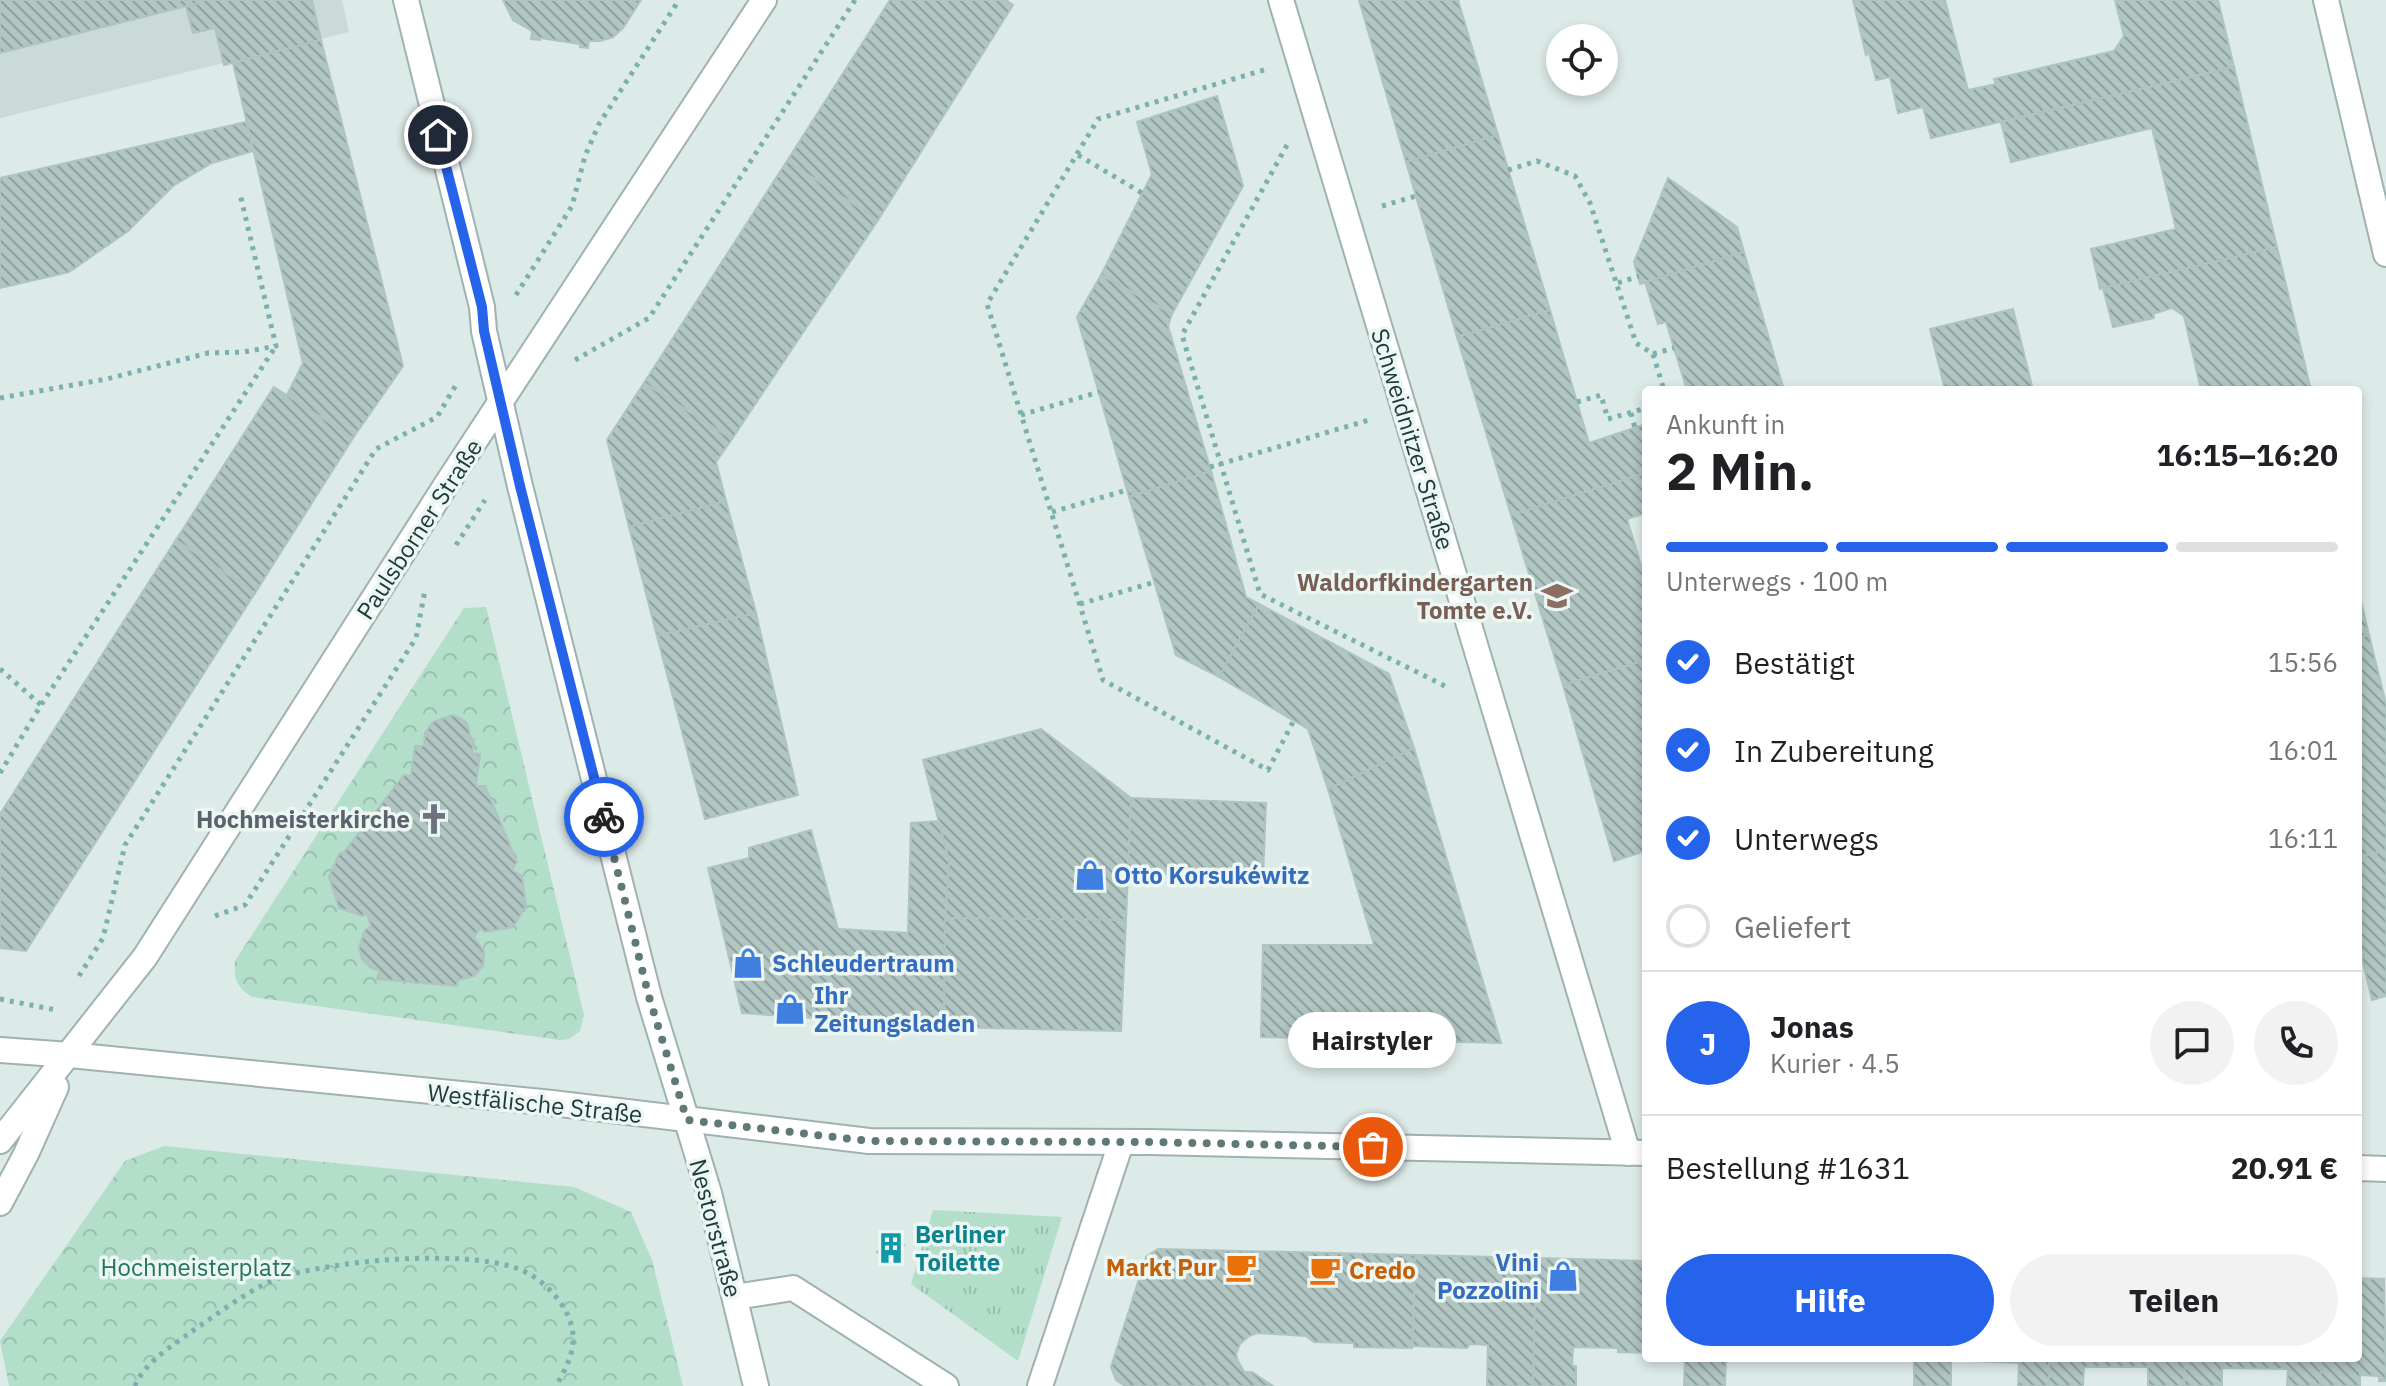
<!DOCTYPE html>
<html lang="de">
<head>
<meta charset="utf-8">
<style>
	:root { --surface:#fff; --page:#f2f2f2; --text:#202124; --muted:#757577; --line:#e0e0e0; --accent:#2563eb }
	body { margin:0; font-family:"IBM Plex Sans",sans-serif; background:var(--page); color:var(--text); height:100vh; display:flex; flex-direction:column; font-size:30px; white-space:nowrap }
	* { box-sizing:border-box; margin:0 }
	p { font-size:26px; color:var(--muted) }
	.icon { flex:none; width:44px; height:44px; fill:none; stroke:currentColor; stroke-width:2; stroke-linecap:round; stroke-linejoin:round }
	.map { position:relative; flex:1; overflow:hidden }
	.sheet { position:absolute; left:1642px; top:386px; width:720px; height:976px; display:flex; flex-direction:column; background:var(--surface); border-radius:8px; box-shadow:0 4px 12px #0003 }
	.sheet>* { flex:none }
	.fabs { position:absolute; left:1546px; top:24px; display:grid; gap:16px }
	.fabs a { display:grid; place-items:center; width:72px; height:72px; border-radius:50%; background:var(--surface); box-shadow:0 4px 12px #0003; font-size:40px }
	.pin { position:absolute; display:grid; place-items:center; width:68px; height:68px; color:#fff; margin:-34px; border:4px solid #fff; border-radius:50%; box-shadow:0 2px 8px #0007 }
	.courier { position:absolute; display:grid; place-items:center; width:80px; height:80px; margin:-40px; border:6px solid #2563eb; border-radius:50%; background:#fff; color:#222; box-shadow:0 2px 10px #0007 }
	.bubble { position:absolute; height:56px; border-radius:28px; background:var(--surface); box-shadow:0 4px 12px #0003; font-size:26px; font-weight:800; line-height:56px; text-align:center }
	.headline em { font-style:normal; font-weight:800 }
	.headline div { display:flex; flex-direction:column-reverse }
	.headline { display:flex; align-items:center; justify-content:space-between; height:136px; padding:0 24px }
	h1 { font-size:52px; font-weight:800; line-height:60px }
	.bar { display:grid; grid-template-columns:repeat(4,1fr); gap:12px 8px; align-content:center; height:96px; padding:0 24px }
	.bar i { height:10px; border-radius:6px; background:var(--line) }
	.bar .active { background:var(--accent) }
	.bar p { grid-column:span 4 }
	.line { display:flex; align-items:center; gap:20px; padding:0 24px; border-top:2px solid var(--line) }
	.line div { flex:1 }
	.round { display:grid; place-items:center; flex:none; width:84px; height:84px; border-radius:42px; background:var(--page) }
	ol { padding:0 24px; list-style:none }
	li { display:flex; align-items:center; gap:24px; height:88px }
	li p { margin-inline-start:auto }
	li .icon { padding:8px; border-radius:50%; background:var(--accent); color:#fff; stroke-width:4 }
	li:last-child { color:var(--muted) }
	li i { width:44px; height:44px; border:4px solid var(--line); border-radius:50% }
	.button { display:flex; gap:16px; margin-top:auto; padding:16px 24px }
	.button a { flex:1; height:92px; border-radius:48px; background:var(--accent); color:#fff; font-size:32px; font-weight:800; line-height:92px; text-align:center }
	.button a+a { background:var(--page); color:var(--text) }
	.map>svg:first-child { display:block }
</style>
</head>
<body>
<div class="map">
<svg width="2386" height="1386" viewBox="0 0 2386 1386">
	<defs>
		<pattern id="grass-tufts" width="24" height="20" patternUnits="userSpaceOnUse" patternTransform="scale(2)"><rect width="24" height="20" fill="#b2deca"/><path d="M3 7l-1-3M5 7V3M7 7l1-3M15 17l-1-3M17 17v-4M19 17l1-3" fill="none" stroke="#99bfae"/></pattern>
		<pattern id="park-crowns" width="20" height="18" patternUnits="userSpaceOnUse" patternTransform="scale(2)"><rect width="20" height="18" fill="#b2deca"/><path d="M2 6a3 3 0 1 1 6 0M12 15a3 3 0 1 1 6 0" fill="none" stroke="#99bfae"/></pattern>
		<pattern id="building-back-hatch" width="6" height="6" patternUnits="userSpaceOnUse" patternTransform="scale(2)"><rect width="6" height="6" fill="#b1c5c2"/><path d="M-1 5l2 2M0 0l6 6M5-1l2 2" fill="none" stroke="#8fa19f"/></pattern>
	</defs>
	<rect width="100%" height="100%" fill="#dceae8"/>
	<polygon fill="#cadad7" points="0,0 342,0 349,32 0,118"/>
	<polygon fill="url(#grass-tufts)" points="933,1210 1062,1217 1018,1361 911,1284"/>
	<g fill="url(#park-crowns)">
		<path d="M486,607L584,1015L580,1031L569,1039L560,1040L252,997C236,987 234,979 235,961L464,608Z"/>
		<polygon points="164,1146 574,1187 631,1212 652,1260 683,1386 9,1386 0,1341 125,1161"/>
	</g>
	<g fill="url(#building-back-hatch)" stroke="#aec4c1" stroke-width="2">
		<polygon points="0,0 199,0 199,3 0,53"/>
		<polygon points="199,0 312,0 321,40 224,65 215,28 193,33 186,7 199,3"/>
		<polygon points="503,0 641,0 623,28 613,37 600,41 589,41 588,48 580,47 580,44 540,38 540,40 531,39 532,31 513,20"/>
		<polygon points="890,0 1006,0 1013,5 878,220 787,161"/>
		<polygon points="1359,0 1458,0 1498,135 1406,162"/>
		<polygon points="1853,0 1945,0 1968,90 1996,84 1994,79 2114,51 2124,36 2115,0 2218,0 2234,67 1931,138 1923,107 1898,113 1890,77 1876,80 1869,53 1866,55"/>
		<polygon points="321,40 403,366 353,438 287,395 303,363 233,63"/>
		<polygon points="2234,67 2277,247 2100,289 2091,249 2176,229 2152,128 2011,162 2001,122"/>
		<polygon points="1217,96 1243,186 1172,314 1101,275 1152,174 1137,122"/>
		<polygon points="246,122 253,151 212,163 173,186 128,231 69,272 0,288 0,178"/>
		<polygon points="1498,135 1550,310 1457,337 1406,162"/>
		<polygon points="787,161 878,220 732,439 644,383"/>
		<polygon points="1668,178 1737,227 1744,252 1640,284 1634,262"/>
		<polygon points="2277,247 2311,390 2201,390 2184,316 2172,308 2153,314 2154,318 2113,327 2103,288"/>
		<polygon points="1744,252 1784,390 1687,390 1666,322 1658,324 1645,282"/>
		<polygon points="1101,275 1172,314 1168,326 1211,471 1129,497 1077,317"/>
		<polygon points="2013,309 2033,390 1945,390 1930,329"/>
		<polygon points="1550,310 1589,443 1646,424 1646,473 1511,515 1457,337"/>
		<polygon points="644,383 732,439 716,462 726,501 629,527 607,440"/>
		<polygon points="274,387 353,438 255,593 176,540"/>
		<polygon points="1211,471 1246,597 1259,604 1219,677 1176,655 1129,497"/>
		<polygon points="1646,473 1646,513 1627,519 1646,581 1646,660 1563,685 1511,515"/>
		<polygon points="726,501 756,613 657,636 629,527"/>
		<polygon points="176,540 255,593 26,951 0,948 0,814"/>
		<polygon points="2358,588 2369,635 2358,637"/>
		<polygon points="1259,604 1389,674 1414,748 1328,789 1308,729 1219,677"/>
		<polygon points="756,613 798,795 705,819 657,636"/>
		<polygon points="2369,635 2386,704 2386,850 2358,857 2358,637"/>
		<polygon points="1646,660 1646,851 1614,861 1563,685"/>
		<polygon points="452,715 465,721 468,726 471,739 474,739 472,753 480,754 476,786 485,786 517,862 512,870 522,876 526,906 513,927 485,932 480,928 474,937 484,951 483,966 474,976 457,980 457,986 377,979 379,970 371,968 362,959 359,947 365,930 371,926 367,914 362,916 339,908 329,877 339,854 344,852 404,775 411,776 415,746 424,746 425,733 433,722"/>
		<polygon points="1041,729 1131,798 1126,920 945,918 949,862 923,760"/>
		<polygon points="1414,748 1501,1043 1261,1037 1263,945 1374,945 1328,789"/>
		<polygon points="1131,798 1266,803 1263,877 1128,873"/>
		<polygon points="939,821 949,862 945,918 944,1027 742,1013 708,868 749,858 749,848 811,830 838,929 908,933 911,823"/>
		<polygon points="2386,850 2386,996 2372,1000 2358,942 2358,857"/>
		<polygon points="945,918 1126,920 1121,1031 944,1027"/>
		<polygon points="892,1235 904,1245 890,1263 877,1252"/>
		<polygon points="1158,1249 1415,1255 1412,1348 1354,1347 1354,1343 1314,1342 1306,1336 1257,1333 1249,1336 1240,1344 1236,1354 1238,1361 1244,1372 1252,1372 1273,1386 1125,1386 1116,1380 1111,1367 1146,1257"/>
		<polygon points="1415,1255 1536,1258 1533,1386 1487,1386 1488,1345 1470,1344 1467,1348 1413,1346"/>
		<polygon points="1536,1258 1646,1261 1646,1353 1618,1352 1618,1348 1573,1347 1572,1366 1576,1366 1576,1386 1533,1386"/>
		<polygon points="2358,1278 2384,1279 2386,1381 2379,1381 2379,1376 2360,1375 2360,1386 2320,1386 2321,1358 2358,1358"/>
		<polygon points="1685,1358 1726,1358 1725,1386 1684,1386"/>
		<polygon points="1914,1358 2049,1358 2049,1386 2018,1386 2019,1363 1951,1360 1951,1386 1914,1386"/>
		<polygon points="2049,1358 2185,1358 2184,1386 2148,1386 2148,1367 2084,1367 2083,1386 2049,1386"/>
		<polygon points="2185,1358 2321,1358 2320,1386 2287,1386 2288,1369 2222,1368 2222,1386 2184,1386"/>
	</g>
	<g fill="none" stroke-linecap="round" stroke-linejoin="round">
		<defs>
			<g id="minor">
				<polyline points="406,0 482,307 484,331 520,486 649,997 709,1193 756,1386"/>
				<polyline points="1281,0 1628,1153"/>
				<polyline points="735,1297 793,1288 946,1386"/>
				<polyline points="1040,1386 1121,1143"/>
			</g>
			<g id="tertiary">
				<polyline points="2326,0 2386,254"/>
				<polyline points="0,1050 70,1055 552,1103 869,1141 1150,1142 1646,1153"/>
				<polyline points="0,1141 145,957 446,485 764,0"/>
				<polyline points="2358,1168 2386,1169"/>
				<polyline points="0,1203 26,1154 56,1087"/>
			</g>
		</defs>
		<use href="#minor" stroke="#9fb2b0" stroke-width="28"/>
		<use href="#tertiary" stroke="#9fb2b0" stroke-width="28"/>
		<g stroke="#7ab1af" stroke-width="5" stroke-dasharray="4 6" stroke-linecap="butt">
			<polyline points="1264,70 1098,119 987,304 1103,680 1268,770 1294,720"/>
			<polyline points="1287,145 1182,335 1260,594 1449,688"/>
			<polyline points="1078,155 1142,193"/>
			<polyline points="1508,170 1537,161 1575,176 1590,203 1636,343 1653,354 1664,390"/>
			<polyline points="1382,206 1416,196"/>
			<polyline points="1618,283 1639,276"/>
			<polyline points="516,295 572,206 585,156 599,124 679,0"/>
			<polyline points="1653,354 1674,348"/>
			<polyline points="575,360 649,318 855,0"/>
			<polyline points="0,398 107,379 208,353 244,352 276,346 240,194"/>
			<polyline points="1577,402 1601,395 1608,419 1646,408"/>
			<polyline points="1631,413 1635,428"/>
			<polyline points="1021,415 1099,392"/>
			<polyline points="1210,467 1369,420"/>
			<polyline points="1052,512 1127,490"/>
			<polyline points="456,545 485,500"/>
			<polyline points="1080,604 1155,582"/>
			<polyline points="0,669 41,705"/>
			<polyline points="0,773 41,705 276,346"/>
			<polyline points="215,916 245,905 416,638 425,590"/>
			<polyline points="79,976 103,938 125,845 376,449 437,417 457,383"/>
			<polyline points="0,999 56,1010"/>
			<path d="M135,1386C144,1363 172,1346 191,1332C216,1315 256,1284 285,1276C342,1260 457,1250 513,1267C534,1273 553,1290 564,1308C581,1338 572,1358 556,1386"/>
		</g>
		<use href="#minor" stroke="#fff" stroke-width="24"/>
		<use href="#tertiary" stroke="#fff" stroke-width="24"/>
	</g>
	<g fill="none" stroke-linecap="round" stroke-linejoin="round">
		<polyline stroke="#607877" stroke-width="8" stroke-dasharray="0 14.4" points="604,817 649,997 687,1120 869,1141 1150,1142 1373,1147"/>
		<polyline stroke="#2563eb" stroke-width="10" points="438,135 482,307 484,331 520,486 604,817"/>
	</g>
	<defs>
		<symbol id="school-bare" viewBox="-9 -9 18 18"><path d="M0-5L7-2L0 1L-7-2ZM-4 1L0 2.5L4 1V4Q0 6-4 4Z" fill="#8d6e63" stroke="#ecf7f4" stroke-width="2.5" paint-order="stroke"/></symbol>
		<symbol id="church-bare" viewBox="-9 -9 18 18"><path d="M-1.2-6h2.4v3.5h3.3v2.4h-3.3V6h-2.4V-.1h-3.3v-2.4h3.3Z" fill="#6b7280" stroke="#ecf7f4" stroke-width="2.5" paint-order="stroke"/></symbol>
		<symbol id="shop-bare" viewBox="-9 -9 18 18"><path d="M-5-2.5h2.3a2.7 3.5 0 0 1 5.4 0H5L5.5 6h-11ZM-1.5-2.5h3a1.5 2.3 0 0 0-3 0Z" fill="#3f7fe0" stroke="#ecf7f4" stroke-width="2.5" paint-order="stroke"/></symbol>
		<symbol id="building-bare" viewBox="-9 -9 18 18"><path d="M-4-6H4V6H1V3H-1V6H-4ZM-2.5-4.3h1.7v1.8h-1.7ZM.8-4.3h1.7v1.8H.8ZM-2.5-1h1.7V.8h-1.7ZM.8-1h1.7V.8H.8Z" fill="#0f9aa8" stroke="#ecf7f4" stroke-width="2.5" paint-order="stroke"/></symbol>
		<symbol id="cafe-bare" viewBox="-9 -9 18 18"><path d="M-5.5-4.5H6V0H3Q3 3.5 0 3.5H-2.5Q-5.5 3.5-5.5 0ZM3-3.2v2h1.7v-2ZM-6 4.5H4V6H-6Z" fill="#e8710a" stroke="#ecf7f4" stroke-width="2.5" paint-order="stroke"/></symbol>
	</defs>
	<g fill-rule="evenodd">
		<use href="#school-bare" x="1535" y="574" width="44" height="44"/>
		<use href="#church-bare" x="412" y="797" width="44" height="44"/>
		<use href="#shop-bare" x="1068" y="853" width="44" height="44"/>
		<use href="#shop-bare" x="726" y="941" width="44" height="44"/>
		<use href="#shop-bare" x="768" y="987" width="44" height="44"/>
		<use href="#building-bare" x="869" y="1226" width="44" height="44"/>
		<use href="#cafe-bare" x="1219" y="1245" width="44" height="44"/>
		<use href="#cafe-bare" x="1303" y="1248" width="44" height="44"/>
		<use href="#shop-bare" x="1541" y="1254" width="44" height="44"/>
	</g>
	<g text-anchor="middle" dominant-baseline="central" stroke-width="7" stroke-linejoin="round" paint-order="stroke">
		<g font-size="24" fill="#1d3a3a" stroke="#ecf7f4">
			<text transform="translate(1413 439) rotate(73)">Schweidnitzer Straße</text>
			<text transform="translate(419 529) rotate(-57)">Paulsborner Straße</text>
			<text transform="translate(535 1103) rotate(6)">Westfälische Straße</text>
			<text transform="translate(716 1228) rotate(75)">Nestorstraße</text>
		</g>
		<g font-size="24" font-weight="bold" fill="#785e54" stroke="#ecf7f4" text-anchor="end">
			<text x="1533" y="582">Waldorfkindergarten<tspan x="1533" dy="28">Tomte e.V.</tspan></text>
		</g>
		<g font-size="24" font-weight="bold" fill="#5b616d" stroke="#ecf7f4" text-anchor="end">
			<text x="410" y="819">Hochmeisterkirche</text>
		</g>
		<g font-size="24" font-weight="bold" fill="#366cbe" stroke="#ecf7f4" text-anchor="start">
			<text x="1114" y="875">Otto Korsukéwitz</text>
			<text x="772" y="963">Schleudertraum</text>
			<text x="814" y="995">Ihr<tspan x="814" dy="28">Zeitungsladen</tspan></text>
			<text x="1539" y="1262" text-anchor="end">Vini<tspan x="1539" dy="28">Pozzolini</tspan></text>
		</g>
		<g font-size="24" font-weight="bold" fill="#0d838f" stroke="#ecf7f4" text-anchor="start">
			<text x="915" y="1234">Berliner<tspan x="915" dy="28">Toilette</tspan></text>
		</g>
		<g font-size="24" fill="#247459" stroke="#ecf7f4">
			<text x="196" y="1267">Hochmeisterplatz</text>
		</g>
		<g font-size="24" font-weight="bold" fill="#c56008" stroke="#ecf7f4" text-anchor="end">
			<text x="1217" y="1267">Markt Pur</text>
			<text x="1349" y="1270" text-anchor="start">Credo</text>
		</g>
	</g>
</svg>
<div class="fabs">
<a><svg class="icon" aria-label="locate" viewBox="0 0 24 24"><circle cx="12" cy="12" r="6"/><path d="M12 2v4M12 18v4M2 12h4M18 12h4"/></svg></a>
</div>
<div class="pin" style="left:1373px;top:1147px;background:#ea580c"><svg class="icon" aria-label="bag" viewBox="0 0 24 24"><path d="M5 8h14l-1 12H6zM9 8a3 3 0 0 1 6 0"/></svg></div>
<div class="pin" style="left:438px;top:135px;background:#1f2937"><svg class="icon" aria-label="home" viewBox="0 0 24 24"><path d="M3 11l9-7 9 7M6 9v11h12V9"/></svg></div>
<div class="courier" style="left:604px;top:817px"><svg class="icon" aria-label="bike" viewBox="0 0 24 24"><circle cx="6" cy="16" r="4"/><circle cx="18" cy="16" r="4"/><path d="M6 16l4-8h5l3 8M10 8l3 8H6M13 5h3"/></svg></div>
<div class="bubble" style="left:1288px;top:1012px;width:168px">Hairstyler</div>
<section class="sheet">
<div class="headline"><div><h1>2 Min.</h1><p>Ankunft in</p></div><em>16:15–16:20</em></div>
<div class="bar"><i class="active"></i><i class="active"></i><i class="active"></i><i></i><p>Unterwegs · 100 m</p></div>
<ol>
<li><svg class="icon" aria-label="check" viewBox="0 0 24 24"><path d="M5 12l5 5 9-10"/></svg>Bestätigt<p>15:56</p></li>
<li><svg class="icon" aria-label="check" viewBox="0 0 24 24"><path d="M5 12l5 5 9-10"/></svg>In Zubereitung<p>16:01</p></li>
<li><svg class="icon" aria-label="check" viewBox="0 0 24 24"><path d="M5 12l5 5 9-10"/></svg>Unterwegs<p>16:11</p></li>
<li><i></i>Geliefert</li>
</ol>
<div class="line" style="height:144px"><b class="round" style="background:var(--accent);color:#fff">J</b><div><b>Jonas</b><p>Kurier · 4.5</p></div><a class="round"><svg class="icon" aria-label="chat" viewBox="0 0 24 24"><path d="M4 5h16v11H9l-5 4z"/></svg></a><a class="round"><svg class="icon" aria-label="phone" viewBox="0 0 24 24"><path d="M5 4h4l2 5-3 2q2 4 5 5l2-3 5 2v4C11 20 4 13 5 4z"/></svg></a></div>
<div class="line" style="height:104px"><div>Bestellung #1631</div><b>20.91 €</b></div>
<div class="button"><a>Hilfe</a><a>Teilen</a></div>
</section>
</div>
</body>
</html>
